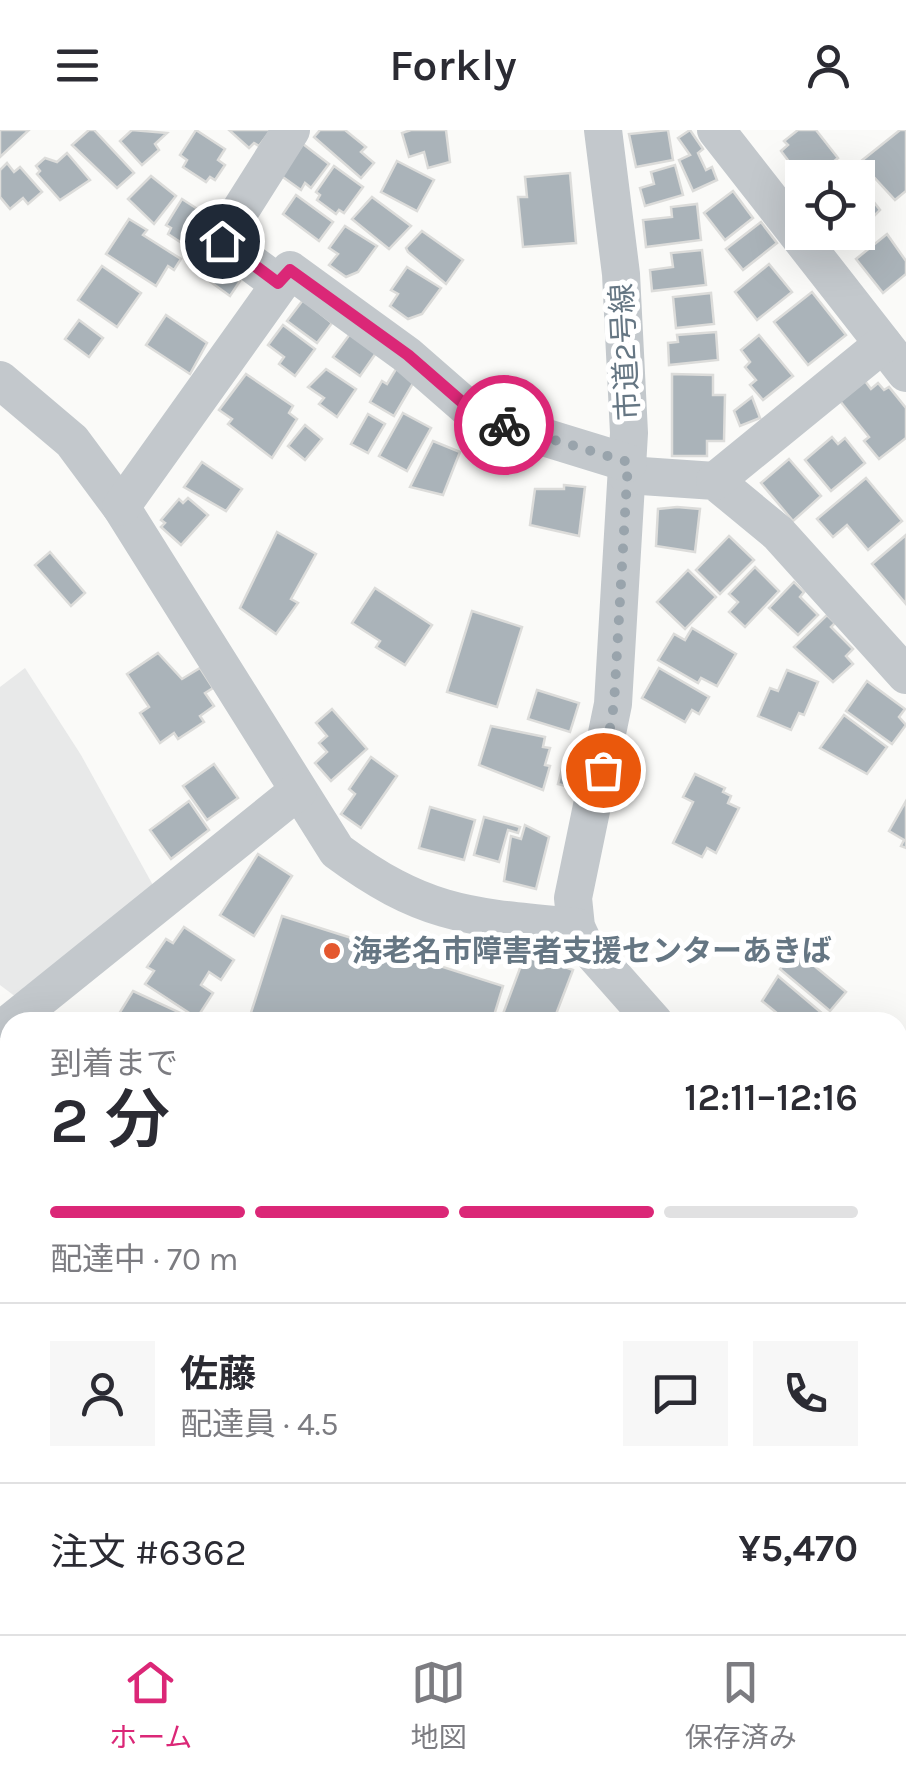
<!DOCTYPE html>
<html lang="ja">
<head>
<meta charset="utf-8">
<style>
	:root { --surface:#fff; --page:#f7f7f7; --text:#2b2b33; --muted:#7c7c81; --line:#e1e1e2; --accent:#db2777 }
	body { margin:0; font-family:Karla,"Noto Sans JP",sans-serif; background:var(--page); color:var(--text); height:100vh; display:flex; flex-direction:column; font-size:38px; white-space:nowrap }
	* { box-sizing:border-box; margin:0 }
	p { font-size:32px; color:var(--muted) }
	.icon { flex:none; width:55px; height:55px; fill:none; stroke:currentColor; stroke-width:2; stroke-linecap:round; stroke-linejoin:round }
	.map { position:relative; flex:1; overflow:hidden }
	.panel { position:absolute; left:0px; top:882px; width:908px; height:622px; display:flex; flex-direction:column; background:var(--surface); border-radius:30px 30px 0 0; box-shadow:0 10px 40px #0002 }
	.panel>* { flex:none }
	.fabs { position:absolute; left:785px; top:30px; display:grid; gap:20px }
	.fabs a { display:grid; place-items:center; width:90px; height:90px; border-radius:0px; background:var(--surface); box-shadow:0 10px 40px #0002; font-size:50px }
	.pin { position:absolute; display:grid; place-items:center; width:85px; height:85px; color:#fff; margin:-42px; border:5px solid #fff; border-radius:50%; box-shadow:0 2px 10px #0007 }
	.courier { position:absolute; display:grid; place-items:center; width:100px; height:100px; margin:-50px; border:8px solid #db2777; border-radius:50%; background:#fff; color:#222; box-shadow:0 2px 12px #0007 }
	.head em { font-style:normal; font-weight:600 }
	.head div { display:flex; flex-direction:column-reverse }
	.head { display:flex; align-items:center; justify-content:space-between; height:170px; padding:0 50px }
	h1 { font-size:65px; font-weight:600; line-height:75px }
	.bar { display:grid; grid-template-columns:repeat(4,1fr); gap:15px 10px; align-content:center; height:120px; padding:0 50px }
	.bar i { height:12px; border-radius:8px; background:var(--line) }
	.bar .current { background:var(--accent) }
	.bar p { grid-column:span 4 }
	.line { display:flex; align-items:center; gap:25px; padding:0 50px; border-top:2px solid var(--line) }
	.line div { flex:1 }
	.round { display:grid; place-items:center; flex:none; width:105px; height:105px; border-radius:0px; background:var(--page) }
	header { display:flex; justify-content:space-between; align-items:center; height:130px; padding:0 50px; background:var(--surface); font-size:45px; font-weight:600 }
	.dock { display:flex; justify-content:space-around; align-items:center; height:140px; border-top:2px solid var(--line); background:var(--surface); font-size:28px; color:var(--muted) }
	.dock a { display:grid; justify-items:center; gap:5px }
	.dock .current { color:var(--accent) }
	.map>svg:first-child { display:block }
</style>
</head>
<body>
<header><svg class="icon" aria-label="menu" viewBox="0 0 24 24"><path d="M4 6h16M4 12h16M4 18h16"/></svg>Forkly<svg class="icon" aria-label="person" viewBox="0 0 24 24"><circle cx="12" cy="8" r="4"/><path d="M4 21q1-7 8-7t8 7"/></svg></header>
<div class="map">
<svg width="906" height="1504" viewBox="0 0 906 1504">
	<rect width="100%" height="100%" fill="#fafaf8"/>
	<polygon fill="#e8e9e9" points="25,538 81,625 154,757 16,867 0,855 0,557"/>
	<polygon fill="#dadfd7" points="0,916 10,921 10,1292 0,1292"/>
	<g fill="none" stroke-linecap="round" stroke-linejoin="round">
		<g stroke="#bbc7cb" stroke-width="10">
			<polyline points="0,934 10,940"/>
			<polyline points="898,1159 906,1159"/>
		</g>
	</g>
	<g fill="#aab3b9" stroke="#dcdcda" stroke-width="2.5">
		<polygon points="0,0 29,0 0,27"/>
		<polygon points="89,0 94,0 134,43 117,58 72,15"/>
		<polygon points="132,0 167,3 155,14 159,20 142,35 120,11"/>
		<polygon points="196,0 225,19 218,30 225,35 215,50 210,47 206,52 183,37 187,30 180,25"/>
		<polygon points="229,0 271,0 259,16 254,13 249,18"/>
		<polygon points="320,0 345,0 366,17 361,22 374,33 361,48 314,7"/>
		<polygon points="411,0 446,0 450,32 428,38 424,22 409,27 402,3"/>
		<polygon points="668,0 673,30 636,37 629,4"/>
		<polygon points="690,0 703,19 698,23 706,40 712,37 717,50 693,61 679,30 690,25 678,8"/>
		<polygon points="798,0 816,0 838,28 813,48 802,49 781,21 788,15 784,11"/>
		<polygon points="900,0 906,0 906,61 895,70 860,32"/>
		<polygon points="303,14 329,34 311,58 305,53 301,60 280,45"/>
		<polygon points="67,23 90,50 60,70 37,44 40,41 36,36 45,28 57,32"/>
		<polygon points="397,31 434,50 417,81 381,62"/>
		<polygon points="7,33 14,42 20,37 42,62 28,74 23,68 10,79 0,67 0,40"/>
		<polygon points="675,35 683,65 645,76 640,58 654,54 651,42"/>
		<polygon points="334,36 363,57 344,83 339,80 336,84 317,70 320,65 316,62"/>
		<polygon points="570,43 576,113 523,117 518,67 527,67 525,47"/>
		<polygon points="151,46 176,66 154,94 128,69"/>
		<polygon points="858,52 880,80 850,110 844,102 858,102"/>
		<polygon points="733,61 753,88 725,110 704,83"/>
		<polygon points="296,65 333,92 319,111 283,84"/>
		<polygon points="372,67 411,96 389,119 352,89"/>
		<polygon points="182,69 216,91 200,116 195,112 191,119 168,104 171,98 166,95"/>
		<polygon points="697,74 701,110 646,117 643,90 672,87 671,77"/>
		<polygon points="129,89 147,100 143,105 181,129 174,140 168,136 156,156 106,124"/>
		<polygon points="761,92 777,113 743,140 726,119"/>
		<polygon points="345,96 377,116 358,142 346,147 329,135 338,124 329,118"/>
		<polygon points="422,101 463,130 446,154 408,122 406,118"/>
		<polygon points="887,104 906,131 906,144 883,163 856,129"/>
		<polygon points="702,120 706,155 652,161 650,140 673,137 671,123"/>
		<polygon points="211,131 240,151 230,166 201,145"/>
		<polygon points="769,134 792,162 757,190 735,162"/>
		<polygon points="102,136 141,163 117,197 78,170"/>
		<polygon points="407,137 441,158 422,184 408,189 390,176 398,164 391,160"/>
		<polygon points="812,162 846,205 808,235 774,192"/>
		<polygon points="711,163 714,194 676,198 673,167"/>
		<polygon points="303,170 332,193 317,213 287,191"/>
		<polygon points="166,185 207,213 190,244 146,215"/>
		<polygon points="79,190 103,208 89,227 65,209"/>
		<polygon points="283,195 315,219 295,246 279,234 284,227 268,215"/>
		<polygon points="716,202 718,230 669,235 668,213 678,212 677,205"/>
		<polygon points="350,204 376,223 360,246 333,227"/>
		<polygon points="759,205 793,246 763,270 750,255 756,250 745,237 750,232 741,220"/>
		<polygon points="326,239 356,259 337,287 319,274 324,268 308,257"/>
		<polygon points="396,239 415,250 394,286 370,272 382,251 387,254"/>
		<polygon points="246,244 293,276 289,283 297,289 272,328 228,294 232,289 219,280"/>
		<polygon points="672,244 713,245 713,265 725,265 724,311 707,311 707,326 672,326"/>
		<polygon points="865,251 871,259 878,253 884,260 889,257 906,278 906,308 879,329 864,311 869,307 840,271"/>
		<polygon points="752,267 760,288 740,296 734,281"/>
		<polygon points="403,283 431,298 407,341 379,326"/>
		<polygon points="368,284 385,294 368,323 351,314"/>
		<polygon points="305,295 322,309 305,330 288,316"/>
		<polygon points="832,307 838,314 845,308 865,333 831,361 805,330"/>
		<polygon points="433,311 460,322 443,365 410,357"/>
		<polygon points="789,329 821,366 793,391 761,353"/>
		<polygon points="202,332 242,359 226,381 184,357"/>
		<polygon points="866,348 902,391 868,420 847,395 833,407 817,389"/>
		<polygon points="564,355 585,357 579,406 530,395 535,359 564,359"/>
		<polygon points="188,368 208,385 181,415 161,397 165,393 161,390 179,369 183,373"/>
		<polygon points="677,377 700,379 695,422 656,416 658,379"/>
		<polygon points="277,402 316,424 291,469 298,473 276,504 240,478"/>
		<polygon points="906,405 906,474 872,434"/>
		<polygon points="729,406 754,430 720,464 696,440"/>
		<polygon points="50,422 85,463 71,476 35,435"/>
		<polygon points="755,437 779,461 745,497 729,482 738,472 729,464"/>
		<polygon points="688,440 716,467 685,499 657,472"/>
		<polygon points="794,452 804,462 800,467 818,485 798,505 769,478"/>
		<polygon points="375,458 432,495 405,535 376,517 380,511 352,493"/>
		<polygon points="472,481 522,497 497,577 447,562"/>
		<polygon points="827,485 835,493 831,497 853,519 846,526 853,534 833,552 794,517"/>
		<polygon points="692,498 736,524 717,556 701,548 698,553 658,530 674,504 685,510"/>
		<polygon points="158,523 182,549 200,538 213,558 205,563 214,576 200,586 204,592 178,609 174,603 160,613 140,583 149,577 127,544"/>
		<polygon points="659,538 709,567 699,584 692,580 685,592 642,568"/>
		<polygon points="787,540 818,552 804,585 799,583 791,600 758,586 770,558 778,561"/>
		<polygon points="867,551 905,579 899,587 906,595 892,614 846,581"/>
		<polygon points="537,560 579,573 570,602 528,589"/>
		<polygon points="332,579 367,619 331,651 315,633 327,622 319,613 327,606 316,593"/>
		<polygon points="844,585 887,617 867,644 820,618"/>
		<polygon points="491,596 545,607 543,617 550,618 545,635 550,636 543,660 479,635"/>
		<polygon points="371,627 397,646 361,698 341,684 355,664 349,659"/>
		<polygon points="564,631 576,634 570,657 558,654"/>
		<polygon points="214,634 238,668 207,690 183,656"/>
		<polygon points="695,644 725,658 723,662 731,666 728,673 739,678 716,723 707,718 702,727 673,713 693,672 683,667"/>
		<polygon points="189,671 209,700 171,729 150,700"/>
		<polygon points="906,671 906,718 901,716 904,710 889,701"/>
		<polygon points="430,677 475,690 464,730 419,718"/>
		<polygon points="484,687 520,697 518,703 508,700 499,732 474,725"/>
		<polygon points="525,695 549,707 536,759 504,751 511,706 521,709"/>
		<polygon points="258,724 292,746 254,806 220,785"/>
		<polygon points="282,786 503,856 492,892 248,892"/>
		<polygon points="184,797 234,830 221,850 209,842 201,855 213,863 197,888 145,854 154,841 147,837 166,809 173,813"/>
		<polygon points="795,820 846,862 830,881 780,839"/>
		<polygon points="526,822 573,840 553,892 524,884 521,892 500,892"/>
		<polygon points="778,846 824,885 818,892 788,892 762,871"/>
		<polygon points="133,861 189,887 186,892 114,892"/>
		<polygon points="906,982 906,1032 898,1028 903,1019 898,1016 898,998"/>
		<polygon points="899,1054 906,1057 906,1124 900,1127"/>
	</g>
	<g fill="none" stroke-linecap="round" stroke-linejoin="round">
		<g stroke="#c3c8cc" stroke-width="38">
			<polyline points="603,0 621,144 629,303 613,574 573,768 576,797 583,812 654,892"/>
			<polyline points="716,0 906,243"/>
			<polyline points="278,153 221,111 291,0"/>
			<path d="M0,250L72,311L121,377L337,721C425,786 470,787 576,797"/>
			<polyline points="627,345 715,351 778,403 906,545"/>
			<polyline points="715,351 883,214"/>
			<polyline points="121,377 290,140 407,225 478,287 628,333"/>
			<polyline points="11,892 298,661"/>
			<polyline points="898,1206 906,1209"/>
		</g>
	</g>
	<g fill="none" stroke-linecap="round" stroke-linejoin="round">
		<polyline stroke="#99a4ac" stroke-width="10" stroke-dasharray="0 18" points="504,295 628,332 614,574 603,640"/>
		<polyline stroke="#db2777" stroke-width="12" points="222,111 278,153 290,140 408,225 478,286 504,295"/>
	</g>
	<circle fill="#e4572e" stroke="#fff" stroke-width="4" cx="332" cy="821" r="10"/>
	<g text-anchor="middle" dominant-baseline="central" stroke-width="10" stroke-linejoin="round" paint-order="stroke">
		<g font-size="30" fill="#657683" stroke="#fff">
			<text transform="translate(625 222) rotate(-93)">市道2号線</text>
		</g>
		<g font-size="30" font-weight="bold" fill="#657683" stroke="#fff" text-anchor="start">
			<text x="352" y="821">海老名市障害者支援センターあきば</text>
		</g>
	</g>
</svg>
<div class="fabs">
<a><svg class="icon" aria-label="locate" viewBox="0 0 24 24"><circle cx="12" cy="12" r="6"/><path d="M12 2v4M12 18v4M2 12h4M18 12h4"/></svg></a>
</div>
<div class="pin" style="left:603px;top:640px;background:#ea580c"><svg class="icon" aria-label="bag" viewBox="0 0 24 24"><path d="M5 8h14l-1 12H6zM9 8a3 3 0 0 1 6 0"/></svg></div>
<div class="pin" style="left:222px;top:111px;background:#1f2937"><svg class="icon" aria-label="home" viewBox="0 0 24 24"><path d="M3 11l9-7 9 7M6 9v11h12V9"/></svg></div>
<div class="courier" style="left:504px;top:295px"><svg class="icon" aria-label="bike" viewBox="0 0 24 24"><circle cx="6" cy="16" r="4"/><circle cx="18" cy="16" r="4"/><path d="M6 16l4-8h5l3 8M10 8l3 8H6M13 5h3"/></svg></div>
<section class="panel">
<div class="head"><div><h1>2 分</h1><p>到着まで</p></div><em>12:11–12:16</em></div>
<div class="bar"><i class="current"></i><i class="current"></i><i class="current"></i><i></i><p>配達中 · 70 m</p></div>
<div class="line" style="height:180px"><a class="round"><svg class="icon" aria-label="person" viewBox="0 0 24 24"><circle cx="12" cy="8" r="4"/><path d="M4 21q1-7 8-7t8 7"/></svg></a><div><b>佐藤</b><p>配達員 · 4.5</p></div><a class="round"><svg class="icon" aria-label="chat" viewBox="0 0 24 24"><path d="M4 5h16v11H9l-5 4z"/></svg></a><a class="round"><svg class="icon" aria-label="phone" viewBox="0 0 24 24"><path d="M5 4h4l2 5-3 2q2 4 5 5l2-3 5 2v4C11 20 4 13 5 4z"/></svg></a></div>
<div class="line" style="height:130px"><div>注文 #6362</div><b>¥5,470</b></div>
</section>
</div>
<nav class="dock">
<a class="current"><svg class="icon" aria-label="home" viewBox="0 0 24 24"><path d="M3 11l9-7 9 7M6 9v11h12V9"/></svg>ホーム</a>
<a><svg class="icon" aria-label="map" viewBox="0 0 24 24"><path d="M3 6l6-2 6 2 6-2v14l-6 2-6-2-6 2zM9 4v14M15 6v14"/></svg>地図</a>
<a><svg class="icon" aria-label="saved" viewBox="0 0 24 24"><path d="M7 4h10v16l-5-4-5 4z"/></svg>保存済み</a>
</nav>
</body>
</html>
